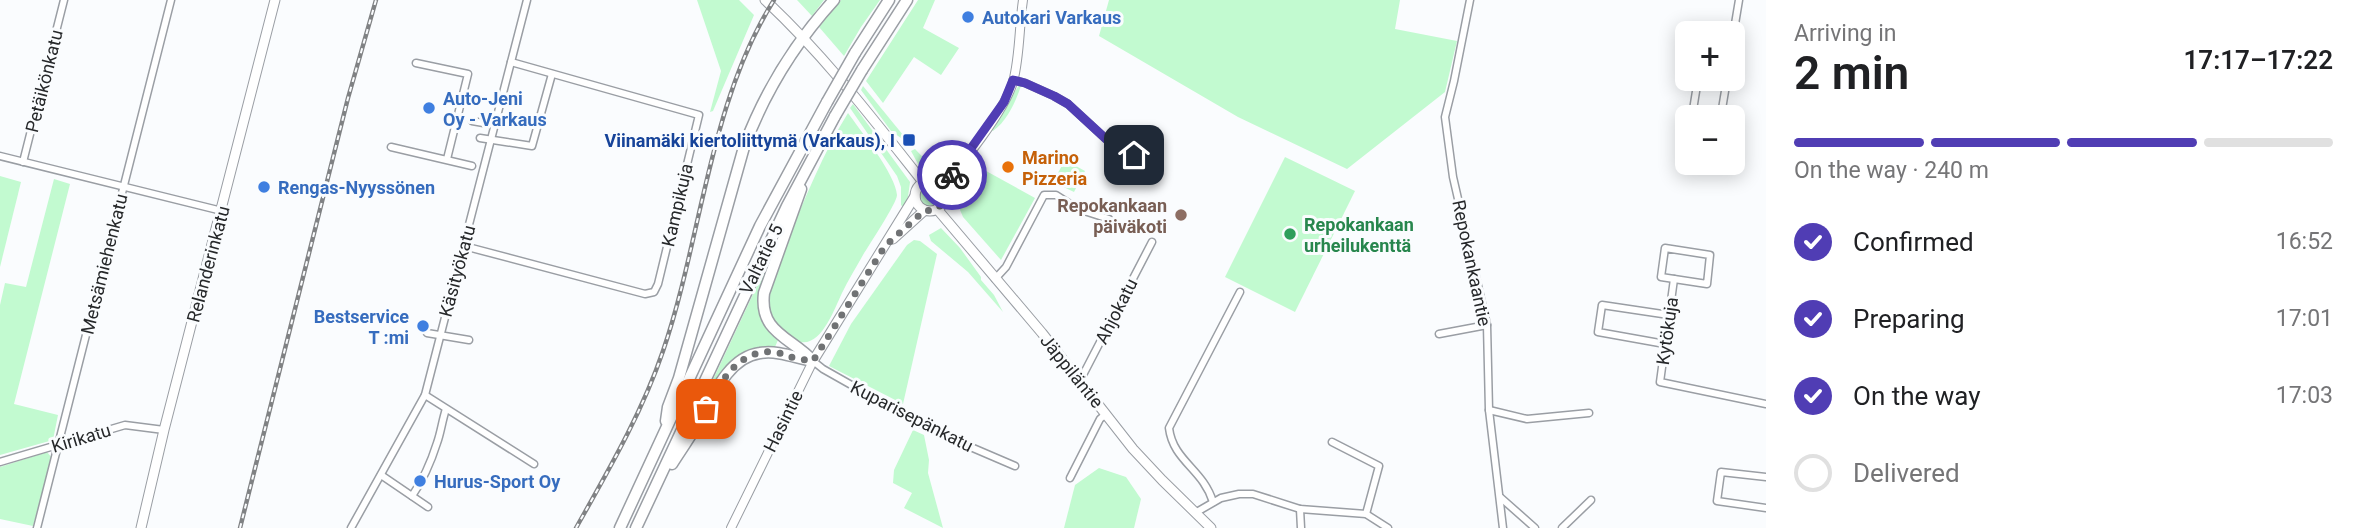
<!DOCTYPE html>
<html lang="en">
<head>
<meta charset="utf-8">
<style>
	:root { --surface:#fff; --page:#f2f2f2; --text:#202124; --muted:#757577; --line:#e0e0e0; --accent:#503db4 }
	body { margin:0; font-family:Roboto,sans-serif; background:var(--page); color:var(--text); height:100vh; display:flex; flex-direction:column; font-size:26px; white-space:nowrap }
	* { box-sizing:border-box; margin:0 }
	p { font-size:23px; color:var(--muted) }
	.icon { flex:none; width:38px; height:38px; fill:none; stroke:currentColor; stroke-width:2; stroke-linecap:round; stroke-linejoin:round }
	.map { position:relative; flex:1; overflow:hidden }
	.details { display:flex; flex-direction:column; background:var(--surface); width:595px }
	.details>* { flex:none }
	.buttons { position:absolute; left:1675px; top:21px; display:grid; gap:14px }
	.buttons a { display:grid; place-items:center; width:70px; height:70px; border-radius:10px; background:var(--surface); box-shadow:0 4px 18px #0003; font-size:35px }
	.pin { position:absolute; display:grid; place-items:center; width:60px; height:60px; color:#fff; margin:-30px; border-radius:14px; box-shadow:0 4px 10px #0006 }
	.courier { position:absolute; display:grid; place-items:center; width:70px; height:70px; margin:-35px; border:5px solid #503db4; border-radius:50%; background:#fff; color:#222; box-shadow:0 2px 9px #0007 }
	.head em { font-style:normal; font-weight:600 }
	.head div { display:flex; flex-direction:column-reverse }
	.head { display:flex; align-items:center; justify-content:space-between; height:119px; padding:0 28px }
	h1 { font-size:46px; font-weight:600; line-height:52px }
	.bar { display:grid; grid-template-columns:repeat(4,1fr); gap:10px 7px; align-content:center; height:84px; padding:0 28px }
	.bar i { height:9px; border-radius:5px; background:var(--line) }
	.bar .active { background:var(--accent) }
	.bar p { grid-column:span 4 }
	ol { padding:0 28px; list-style:none }
	li { display:flex; align-items:center; gap:21px; height:77px }
	li p { margin-inline-start:auto }
	li .icon { padding:7px; border-radius:50%; background:var(--accent); color:#fff; stroke-width:4 }
	li:last-child { color:var(--muted) }
	li i { width:38px; height:38px; border:4px solid var(--line); border-radius:50% }
	main { display:flex; flex:1; min-height:0 }
	.map>svg:first-child { display:block }
</style>
</head>
<body>
<main>
<div class="map">
<svg width="1766" height="528" viewBox="0 0 1766 528">
	<rect width="100%" height="100%" fill="#fafcfe"/>
	<g fill="#c2fad0">
		<polygon points="697,0 739,0 754,15 713,111 710,112 721,71"/>
		<polygon points="797,0 824,0 812,16"/>
		<polygon points="841,0 880,0 861,27 844,56 819,27"/>
		<polygon points="918,0 935,0 923,28 959,48 941,75 914,57 883,103 866,81"/>
		<polygon points="1109,0 1400,0 1395,29 1457,41 1445,92 1347,169 1238,117 1099,36"/>
		<path d="M1019,85L1021,86C1015,103 1007,121 993,131L991,129Z"/>
		<polygon points="863,86 903,135 901,138 891,131 861,90"/>
		<polygon points="853,104 910,182 908,197 904,208 901,205 901,187 897,176 850,108"/>
		<path d="M848,113C860,130 896,175 897,195C897,203 869,245 863,255C856,268 848,280 842,293C833,312 816,362 787,334C778,325 767,318 767,304C766,284 779,261 786,243C805,199 823,153 848,113Z"/>
		<path d="M915,149L940,175C922,177 919,165 911,151Z"/>
		<polygon points="1285,157 1355,191 1295,312 1225,277"/>
		<polygon points="1065,160 1085,171 1074,192 1053,182"/>
		<polygon points="977,166 1035,198 1001,260 963,217 958,205 959,197 973,167"/>
		<polygon points="0,176 21,182 0,267"/>
		<polygon points="54,179 70,184 14,404 58,415 53,440 0,455 0,305 5,283 26,287"/>
		<circle cx="929" cy="196" r="10"/>
		<polygon points="941,228 960,248 981,277 981,280 994,295 1003,312 968,272 931,241 929,235"/>
		<polygon points="914,240 920,241 937,254 903,404 829,366 851,324 907,245"/>
		<path d="M776,245C766,277 745,315 778,340L775,347C764,347 753,347 742,353C724,364 700,413 688,433Z"/>
		<polygon points="913,430 924,435 929,460 928,473 943,528 904,508 912,493 893,483 894,470"/>
		<polygon points="47,452 52,458 33,526 0,519 0,467"/>
		<polygon points="1099,468 1126,477 1141,499 1134,528 1064,528 1075,485"/>
	</g>
	<g fill="none" stroke-linecap="round" stroke-linejoin="round">
		<defs>
			<g id="minor">
				<polyline points="1470,0 1454,81 1445,117 1453,177 1487,325 1489,410 1503,528"/>
				<polyline points="1732,42 1739,0"/>
				<polyline points="416,63 468,74 447,159"/>
				<polyline points="1698,79 1693,110 1721,115 1727,79"/>
				<polyline points="1013,80 1025,83 1054,96 1068,104 1106,139 1158,167"/>
				<polyline points="472,121 495,125"/>
				<polyline points="480,138 532,146 552,74"/>
				<polyline points="391,147 472,166"/>
				<polyline points="0,156 222,211"/>
				<polyline points="23,162 64,0"/>
				<polyline points="464,246 645,294 654,292 658,284 699,115 511,62"/>
				<polygon points="1665,248 1710,255 1707,284 1661,277"/>
				<polyline points="995,279 1006,267 1044,195 1056,195 1078,209 1109,219"/>
				<polyline points="1674,279 1660,382 1766,404"/>
				<polyline points="427,333 469,340"/>
				<polyline points="1439,334 1487,325"/>
				<polyline points="1665,344 1598,332 1602,305 1669,315"/>
				<polyline points="813,361 823,369 931,430 1015,466"/>
				<polyline points="1079,379 1084,373 1152,242"/>
				<polyline points="425,395 534,464"/>
				<polyline points="1489,410 1527,419 1589,413"/>
				<polyline points="1332,442 1379,466 1366,514"/>
				<polyline points="0,462 125,425 164,430"/>
				<polyline points="381,475 428,507"/>
				<polyline points="1766,477 1721,472 1717,501 1766,508"/>
				<polyline points="1070,478 1100,419 1106,414"/>
				<path d="M412,496C423,480 431,462 437,443C441,432 442,421 446,409"/>
				<polyline points="1500,497 1535,528"/>
				<path d="M1213,502C1203,469 1173,461 1169,428L1240,292"/>
				<polyline points="1300,509 1301,528"/>
				<polyline points="1195,513 1221,498 1239,494 1253,494 1300,509 1366,514 1388,528"/>
				<polyline points="37,528 171,0"/>
				<polyline points="351,528 425,395 527,0"/>
				<polyline points="1562,528 1591,500"/>
			</g>
			<g id="tertiary">
				<path d="M940,186C962,167 1005,109 1013,82C1020,56 1019,27 1023,0"/>
				<polyline points="731,528 813,361"/>
			</g>
			<g id="secondary">
				<path d="M765,0C824,55 873,119 923,182"/>
				<circle cx="930" cy="196" r="15"/>
				<polyline points="937,209 1042,333 1133,449 1162,480 1211,528"/>
				<polyline points="893,239 925,210"/>
				<polyline points="813,361 915,196"/>
				<polyline points="141,528 164,430 275,0"/>
			</g>
			<g id="trunk">
				<polyline points="855,53 889,0"/>
				<polyline points="862,70 907,0"/>
				<path d="M801,189L764,293C759,333 791,337 813,361"/>
				<path d="M666,421L668,407L679,378L744,147C765,91 794,44 834,0"/>
				<path d="M672,464C681,450 690,437 698,423C712,398 728,357 760,353C778,350 796,358 813,361"/>
				<polyline points="620,528 760,226 827,102"/>
				<polyline points="636,528 787,206 835,116"/>
			</g>
		</defs>
		<use href="#minor" stroke="#9a9ea4" stroke-width="9"/>
		<use href="#tertiary" stroke="#9a9ea4" stroke-width="10"/>
		<use href="#secondary" stroke="#9a9ea4" stroke-width="11"/>
		<use href="#trunk" stroke="#9a9ea4" stroke-width="13"/>
		<use href="#minor" stroke="#fff" stroke-width="6"/>
		<use href="#tertiary" stroke="#fff" stroke-width="8"/>
		<use href="#secondary" stroke="#fff" stroke-width="9"/>
		<use href="#trunk" stroke="#fff" stroke-width="10"/>
		<defs>
			<g id="rail">
				<polyline points="240,528 348,98 376,0"/>
				<path d="M576,528C608,471 642,413 663,351C702,237 709,103 774,0"/>
			</g>
		</defs>
		<use href="#rail" stroke="#808284" stroke-width="4.5"/>
		<use href="#rail" stroke="#fafcfe" stroke-width="2" stroke-dasharray="5" stroke-linecap="butt"/>
		<defs>
			<g id="trunk-bridge">
				<polyline points="827,102 855,53"/>
				<polyline points="835,116 862,70"/>
			</g>
		</defs>
		<use href="#trunk-bridge" stroke="#9a9ea4" stroke-width="13" stroke-linecap="butt"/>
		<use href="#trunk-bridge" stroke="#fff" stroke-width="10"/>
	</g>
	<g fill="none" stroke-linecap="round" stroke-linejoin="round">
		<path stroke="#707274" stroke-width="7" stroke-dasharray="0 12.6" d="M706,409C721,381 738,349 775,352C781,353 785,356 791,357C798,359 806,360 813,361L885,246L925,210C935,212 942,207 944,197L940,186L952,175"/>
		<polyline stroke="#503db4" stroke-width="9" points="952,175 1004,102 1013,80 1025,83 1054,96 1068,104 1106,139 1134,155"/>
	</g>
	<g fill="#3f7fe0" stroke="#fafcfe" stroke-width="2.5">
		<circle cx="968" cy="17" r="7"/>
		<circle cx="429" cy="108" r="7"/>
		<circle cx="264" cy="187" r="7"/>
		<circle cx="423" cy="326" r="7"/>
		<circle cx="420" cy="481" r="7"/>
	</g>
	<rect fill="#1a4fb4" stroke="#fafcfe" stroke-width="2.5" x="902" y="133" width="14" height="14" rx="3.5"/>
	<circle fill="#e8710a" stroke="#fafcfe" stroke-width="2.5" cx="1008" cy="167" r="7"/>
	<circle fill="#8d6e63" stroke="#fafcfe" stroke-width="2.5" cx="1181" cy="215" r="7"/>
	<circle fill="#2e9e5b" stroke="#fafcfe" stroke-width="2.5" cx="1290" cy="234" r="7"/>
	<g text-anchor="middle" dominant-baseline="central" stroke-width="6" stroke-linejoin="round" paint-order="stroke">
		<g font-size="18" font-weight="bold" fill="#366cbe" stroke="#fafcfe" text-anchor="start">
			<text x="982" y="17">Autokari Varkaus</text>
			<text x="443" y="98">Auto-Jeni<tspan x="443" dy="21">Oy - Varkaus</tspan></text>
			<text x="278" y="187">Rengas-Nyyssönen</text>
			<text x="409" y="316" text-anchor="end">Bestservice<tspan x="409" dy="21">T :mi</tspan></text>
			<text x="434" y="481">Hurus-Sport Oy</text>
		</g>
		<g font-size="18" fill="#26282a" stroke="#fafcfe">
			<text transform="translate(44 81) rotate(-76)">Petäikönkatu</text>
			<text transform="translate(677 205) rotate(-77)">Kampikuja</text>
			<text transform="translate(761 259) rotate(-64)">Valtatie 5</text>
			<text transform="translate(1472 263) rotate(78)">Repokankaantie</text>
			<text transform="translate(104 264) rotate(-76)">Metsämiehenkatu</text>
			<text transform="translate(208 264) rotate(-75)">Relanderinkatu</text>
			<text transform="translate(457 271) rotate(-75)">Käsityökatu</text>
			<text transform="translate(1116 311) rotate(-63)">Ahjokatu</text>
			<text transform="translate(1667 331) rotate(-82)">Kytökuja</text>
			<text transform="translate(1072 371) rotate(51)">Jäppiläntie</text>
			<text transform="translate(912 416) rotate(27)">Kuparisepänkatu</text>
			<text transform="translate(783 421) rotate(-64)">Hasintie</text>
			<text transform="translate(81 438) rotate(-17)">Kirikatu</text>
		</g>
		<g font-size="18" font-weight="bold" fill="#164399" stroke="#fafcfe" text-anchor="end">
			<text x="895" y="140">Viinamäki kiertoliittymä (Varkaus), I</text>
		</g>
		<g font-size="18" font-weight="bold" fill="#c56008" stroke="#fafcfe" text-anchor="start">
			<text x="1022" y="157">Marino<tspan x="1022" dy="21">Pizzeria</tspan></text>
		</g>
		<g font-size="18" font-weight="bold" fill="#785e54" stroke="#fafcfe" text-anchor="end">
			<text x="1167" y="205">Repokankaan<tspan x="1167" dy="21">päiväkoti</tspan></text>
		</g>
		<g font-size="18" font-weight="bold" fill="#27864d" stroke="#fafcfe" text-anchor="start">
			<text x="1304" y="224">Repokankaan<tspan x="1304" dy="21">urheilukenttä</tspan></text>
		</g>
	</g>
</svg>
<div class="buttons">
<a>+</a>
<a>−</a>
</div>
<div class="pin" style="left:706px;top:409px;background:#ea580c"><svg class="icon" aria-label="bag" viewBox="0 0 24 24"><path d="M5 8h14l-1 12H6zM9 8a3 3 0 0 1 6 0"/></svg></div>
<div class="pin" style="left:1134px;top:155px;background:#1f2937"><svg class="icon" aria-label="home" viewBox="0 0 24 24"><path d="M3 11l9-7 9 7M6 9v11h12V9"/></svg></div>
<div class="courier" style="left:952px;top:175px"><svg class="icon" aria-label="bike" viewBox="0 0 24 24"><circle cx="6" cy="16" r="4"/><circle cx="18" cy="16" r="4"/><path d="M6 16l4-8h5l3 8M10 8l3 8H6M13 5h3"/></svg></div>
</div>
<section class="details">
<div class="head"><div><h1>2 min</h1><p>Arriving in</p></div><em>17:17–17:22</em></div>
<div class="bar"><i class="active"></i><i class="active"></i><i class="active"></i><i></i><p>On the way · 240 m</p></div>
<ol>
<li><svg class="icon" aria-label="check" viewBox="0 0 24 24"><path d="M5 12l5 5 9-10"/></svg>Confirmed<p>16:52</p></li>
<li><svg class="icon" aria-label="check" viewBox="0 0 24 24"><path d="M5 12l5 5 9-10"/></svg>Preparing<p>17:01</p></li>
<li><svg class="icon" aria-label="check" viewBox="0 0 24 24"><path d="M5 12l5 5 9-10"/></svg>On the way<p>17:03</p></li>
<li><i></i>Delivered</li>
</ol>
</section>
</main>
</body>
</html>
